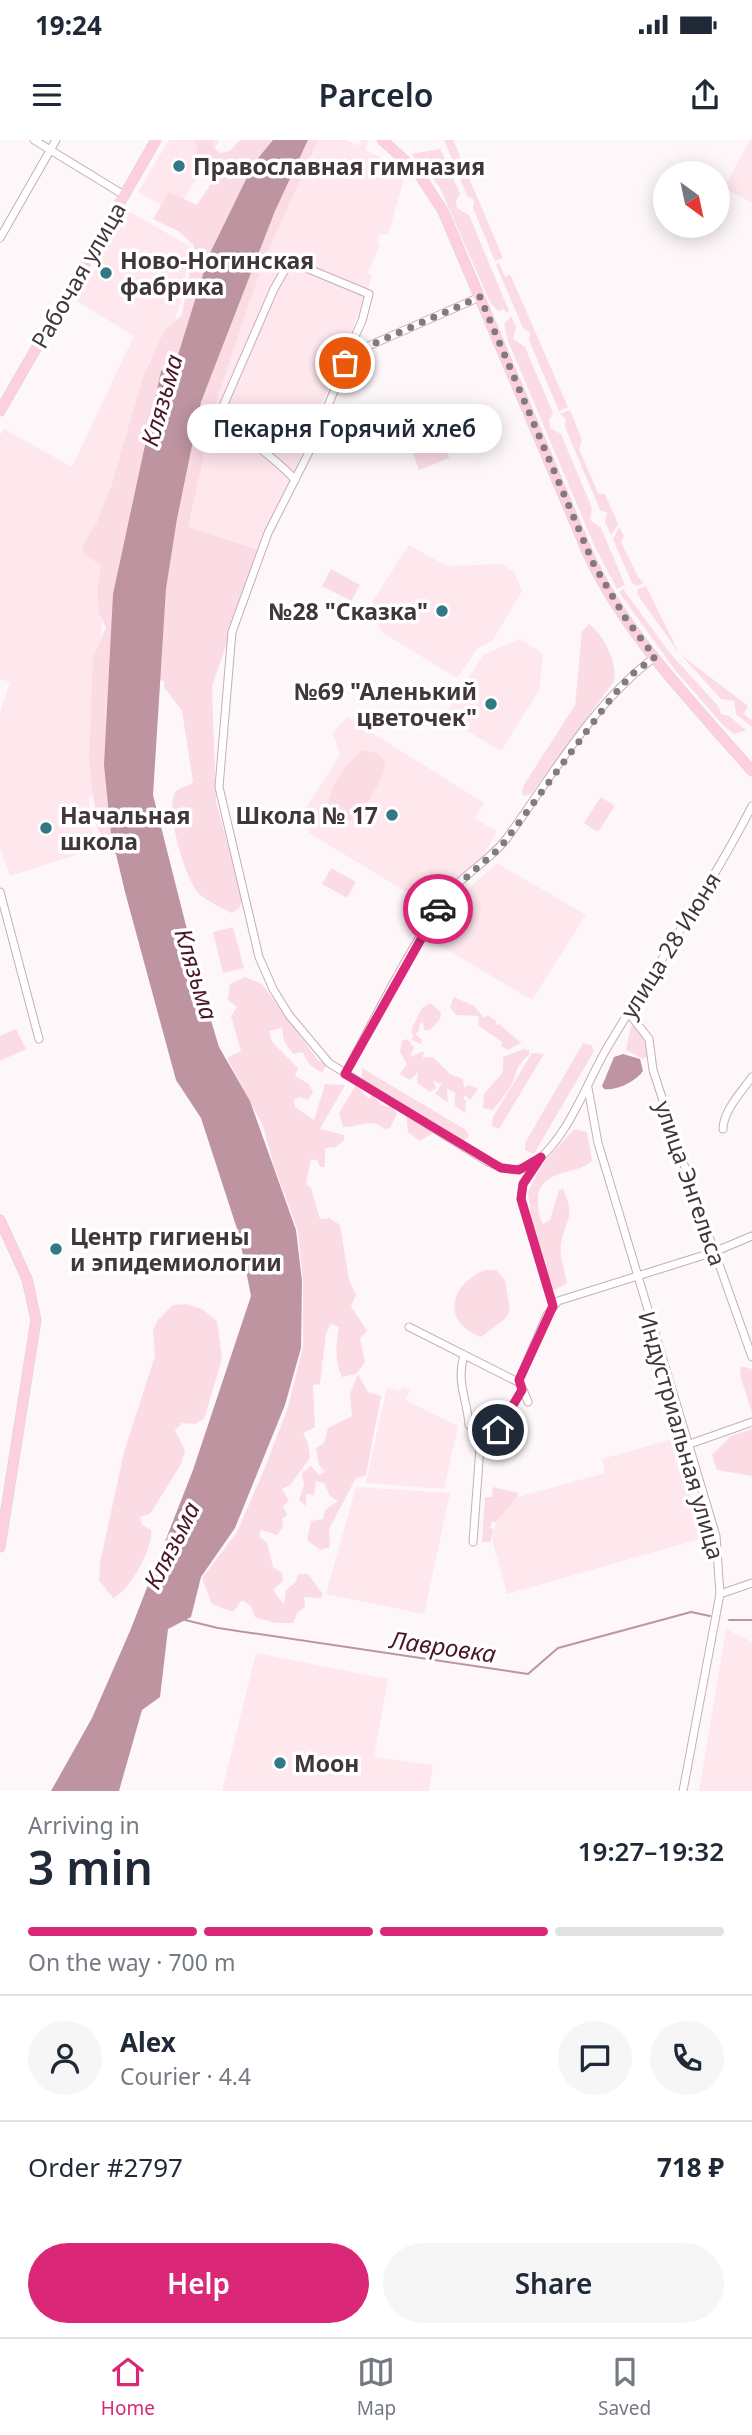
<!DOCTYPE html>
<html lang="en">
<head>
<meta charset="utf-8">
<style>
	:root { --surface:#fff; --page:#f6f6f7; --text:#1f2937; --muted:#747a83; --line:#e0e1e3; --accent:#db2777 }
	body { margin:0; font-family:"Noto Sans",sans-serif; background:var(--page); color:var(--text); height:100vh; display:flex; flex-direction:column; font-size:26px; white-space:nowrap }
	* { box-sizing:border-box; margin:0 }
	p { font-size:23px; color:var(--muted) }
	.icon { flex:none; width:38px; height:38px; fill:none; stroke:currentColor; stroke-width:2; stroke-linecap:round; stroke-linejoin:round }
	.map { position:relative; height:1651px; overflow:hidden }
	.sheet { display:flex; flex-direction:column; background:var(--surface); flex:1 }
	.sheet>* { flex:none }
	.needle { width:46px; rotate:147deg }
	.fabs { position:absolute; left:653px; top:21px; display:grid; gap:14px }
	.fabs a { display:grid; place-items:center; width:77px; height:77px; border-radius:50%; background:var(--surface); box-shadow:0 4px 18px #0003; font-size:35px }
	.pin { position:absolute; display:grid; place-items:center; width:60px; height:60px; color:#fff; margin:-30px; border:4px solid #fff; border-radius:50%; box-shadow:0 2px 7px #0007 }
	.courier { position:absolute; display:grid; place-items:center; width:70px; height:70px; margin:-35px; border:5px solid #db2777; border-radius:50%; background:#fff; color:#222; box-shadow:0 2px 9px #0007 }
	.bubble { position:absolute; height:49px; border-radius:24px; background:var(--surface); box-shadow:0 4px 18px #0003; font-size:23px; font-weight:600; line-height:49px; text-align:center }
	.summary em { font-style:normal; font-weight:600 }
	.summary div { display:flex; flex-direction:column-reverse }
	.summary { display:flex; align-items:center; justify-content:space-between; height:119px; padding:0 28px }
	h1 { font-size:46px; font-weight:600; line-height:52px }
	.bar { display:grid; grid-template-columns:repeat(4,1fr); gap:10px 7px; align-content:center; height:84px; padding:0 28px }
	.bar i { height:9px; border-radius:5px; background:var(--line) }
	.bar .active { background:var(--accent) }
	.bar p { grid-column:span 4 }
	.line { display:flex; align-items:center; gap:18px; padding:0 28px; border-top:2px solid var(--line) }
	.line div { flex:1 }
	.round { display:grid; place-items:center; flex:none; width:74px; height:74px; border-radius:37px; background:var(--page) }
	.cta { display:flex; gap:14px; margin-top:auto; padding:14px 28px }
	.cta a { flex:1; height:80px; border-radius:42px; background:var(--accent); color:#fff; font-size:28px; font-weight:600; line-height:80px; text-align:center }
	.cta a+a { background:var(--page); color:var(--text) }
	.status { display:flex; justify-content:space-between; align-items:center; height:49px; padding:0 35px; background:var(--surface); direction:ltr }
	.status svg { height:19px; fill:currentColor }
	header { display:flex; justify-content:space-between; align-items:center; height:91px; padding:0 28px; background:var(--surface); font-size:32px; font-weight:600 }
	.dock { display:flex; justify-content:space-around; align-items:center; height:98px; border-top:2px solid var(--line); background:var(--surface); font-size:19px; color:var(--muted) }
	.dock a { display:grid; justify-items:center; gap:4px }
	.dock .active { color:var(--accent) }
	.map>svg:first-child { display:block }
</style>
</head>
<body>
<div class="status"><b>19:24</b><svg viewBox="0 0 49 12"><path d="M0 12V9h3v3zM5 12V6h3v6zM10 12V3h3v9zM15 12V0h3v12zM26 1h20v11H26zM47 4h2v5h-2z"/></svg></div>
<header><svg class="icon" aria-label="menu" viewBox="0 0 24 24"><path d="M4 6h16M4 12h16M4 18h16"/></svg>Parcelo<svg class="icon" aria-label="share" viewBox="0 0 24 24"><path d="M12 15V3M7 8l5-5 5 5M5 13v7h14v-7"/></svg></header>
<div class="map">
<svg width="752" height="1651" viewBox="0 0 752 1651">
	<rect width="100%" height="100%" fill="#fdf7f9"/>
	<g fill="#fee7ed">
		<polygon points="169,0 220,0 175,73 138,52"/>
		<polygon points="318,0 347,0 358,6 361,0 368,0 365,10 391,23 392,34 404,39 388,95 380,94 377,103 380,104 368,133 372,136 367,152 300,318 259,410 187,387 214,269 237,199 265,118"/>
		<polygon points="750,0 752,0 752,63 724,48"/>
		<polygon points="128,71 191,107 181,160 166,208 149,221 109,394 97,545 103,654 88,656 95,709 10,736 0,708 0,573 10,542 0,539 0,295 4,289 72,327 134,196 77,161"/>
		<polygon points="409,405 447,426 501,424 514,432 522,451 493,500 477,509 457,538 383,493 374,480 372,462"/>
		<polygon points="520,499 543,514 539,550 501,611 444,577 483,515"/>
		<polygon points="347,577 484,663 475,678 497,692 479,722 435,769 309,693 306,668 340,615 333,593"/>
		<polygon points="497,723 586,775 532,860 429,799 451,765"/>
		<polygon points="402,1246 410,1250 405,1260 458,1286 444,1349 366,1343 387,1247 399,1251"/>
		<polygon points="673,1299 703,1398 507,1454 492,1399 498,1377 518,1357 605,1333 602,1319"/>
		<polygon points="356,1347 450,1353 424,1474 326,1454"/>
		<polygon points="726,1489 752,1502 752,1651 699,1651"/>
		<polygon points="256,1513 388,1539 374,1617 433,1625 429,1651 222,1651"/>
	</g>
	<g fill="#fbdce4">
		<path d="M193,0H213L214,8L220,13L230,11L240,0H273L254,23L209,115L178,216L161,231L107,655L116,715L110,713L97,687L89,620L93,518L106,487C94,468 97,447 101,426L83,412L84,403L97,382L111,347L143,237L164,191L182,175L194,106L180,92L153,79L169,52L197,65L212,42L197,21V5Z"/>
		<path d="M308,0H318L265,118L237,199L214,269L188,387L259,410L212,546L216,662L243,759L239,768L232,773C226,771 203,758 199,754C185,739 165,671 175,653C179,646 187,648 193,642L182,571L164,547V541L160,540L166,449L177,379L201,262L275,71Z"/>
		<polygon points="444,0 453,0 503,118 495,121 473,68 474,60 467,56"/>
		<polygon points="440,9 460,54 456,61 457,68 469,75 509,171 506,173 504,169 498,171 490,162 439,46 411,14"/>
		<polygon points="499,123 505,137 510,134 568,267 559,271 529,200 530,193 523,188 496,125"/>
		<polygon points="511,176 516,187 513,199 525,207 553,273 549,279 550,288 561,294 592,368 590,380 601,388 625,445 617,449 594,405 508,201 504,184"/>
		<polygon points="570,270 582,300 579,309 598,353 605,354 618,384 611,395 605,382 607,373 600,370 565,287 566,279 560,274"/>
		<polygon points="440,300 445,302 449,318 419,330 413,313"/>
		<polygon points="619,387 624,396 621,402 638,437 644,443 637,446 632,443 613,399"/>
		<polygon points="331,429 360,445 351,461 322,446"/>
		<polygon points="646,446 679,513 637,454 638,449"/>
		<polygon points="623,449 669,512 719,567 721,574 729,576 746,590 734,594 723,585 675,530 619,452"/>
		<path d="M589,484C604,495 618,523 614,541L531,654L524,656L522,652L524,645L575,565L582,491Z"/>
		<polygon points="681,515 748,566 744,574 752,581 752,587 736,574 734,561 721,559"/>
		<path d="M364,610C394,615 386,631 374,651C367,663 362,674 349,681C342,678 334,677 330,670C322,656 351,615 364,610Z"/>
		<polygon points="601,657 615,666 598,692 584,683"/>
		<polygon points="331,728 356,742 347,758 322,744"/>
		<polygon points="233,787 244,828 223,833 213,792"/>
		<path d="M245,837L262,844L317,919L326,925L322,933L310,925L302,912L293,914L284,901L282,888L269,891L272,902L298,928L295,936L309,944L313,952L308,960L299,957L294,960L295,967L314,980L325,944L345,945L320,989L344,995V1000L336,1007L325,1008V1027H320L318,1021L311,1019L306,1043L311,1048L320,1079L329,1078L340,1085L349,1140L356,1155L351,1166L367,1191L360,1198L365,1222L356,1234L342,1237C334,1221 336,1204 339,1187L331,1184L326,1193L320,1244L313,1245L315,1287L303,1293L308,1303L310,1318L290,1345L282,1349L289,1361L283,1366L287,1375L282,1379L283,1387L277,1395L261,1390L259,1396L267,1403L273,1427L282,1433L283,1441L273,1450L284,1465L286,1450L296,1442L298,1434H308L322,1453V1458L304,1457L305,1467L297,1473L293,1483H275L255,1477L251,1466L242,1460L233,1472L212,1464L202,1438L237,1392L264,1330L288,1267L303,1207V1142L298,1091L274,1026L263,986L227,918L241,911L231,876L237,867L228,860L230,844Z"/>
		<polygon points="454,857 474,866 484,878 488,875 497,882 495,886 499,884 520,902 524,901 508,910 501,906 502,902 479,886 478,876 456,875 450,867"/>
		<polygon points="430,863 441,872 440,879 430,890 424,890 423,882 420,883 419,891 415,894 421,899 422,905 411,899 414,897 411,890 422,868"/>
		<polygon points="631,886 635,886 644,897 647,917 643,919 626,910"/>
		<polygon points="16,889 26,909 0,921 0,896"/>
		<polygon points="407,899 414,908 410,917 424,911 423,918 433,917 450,934 463,939 464,948 469,945 478,949 470,960 465,955 463,958 466,961 465,973 455,966 455,953 447,949 448,962 435,954 442,944 433,941 436,948 430,952 417,943 418,932 410,940 400,934 407,924 400,912 402,901"/>
		<polygon points="583,903 591,905 594,911 534,1014 525,1010 525,1003"/>
		<path d="M524,909L529,910V915C518,924 518,927 514,939C511,948 499,962 493,970L483,968L484,954L503,932V917Z"/>
		<polygon points="532,913 544,914 499,989 492,986 493,977"/>
		<polygon points="362,928 466,990 469,996 462,1002 362,942"/>
		<path d="M356,945L369,959L372,954L381,965L394,968L397,974L390,988L384,989C371,977 359,988 343,987L339,973Z"/>
		<polygon points="406,974 433,993 420,1001 408,992"/>
		<path d="M574,989L587,992L592,1021C576,1036 537,1028 538,1062C538,1070 539,1077 543,1084L550,1080L559,1050L563,1049C576,1077 566,1079 561,1103C559,1116 565,1131 567,1143L555,1150L550,1147L532,1089L528,1052L541,1026Z"/>
		<path d="M485,1130H496L505,1140L510,1170L506,1178L481,1197C441,1182 449,1145 485,1130Z"/>
		<path d="M186,1164L202,1169L217,1181L222,1219L204,1279L195,1284L182,1283L175,1290L185,1311L181,1324L150,1374L140,1377L142,1385L151,1390C154,1407 129,1452 113,1458L99,1440L100,1423L124,1312L155,1216L153,1191L157,1181L173,1165Z"/>
		<polygon points="741,1226 752,1229 752,1273 740,1235"/>
		<polygon points="358,1234 368,1252 381,1256 366,1335 356,1338 329,1389 330,1407 320,1410 307,1400 311,1381 323,1379 325,1370 338,1361 330,1356 324,1343 316,1341 314,1355 306,1354 306,1366 299,1360 304,1345 302,1333 311,1326 319,1335 325,1332 319,1325 316,1308 324,1303 328,1288 352,1276 350,1254"/>
		<polygon points="752,1289 752,1336 717,1330 712,1315 731,1296"/>
		<polygon points="493,1347 518,1353 518,1356 496,1382 492,1381 490,1388 494,1389 490,1402 482,1402 485,1357 492,1357"/>
	</g>
	<g fill="#be94a0">
		<polygon points="273,0 308,0 275,71 201,262 177,379 166,449 153,655 204,857 219,907 250,961 296,1090 302,1141 301,1208 285,1265 235,1388 201,1437 191,1477 168,1489 160,1557 142,1570 119,1651 51,1651 92,1578 130,1491 193,1330 251,1156 239,1095 201,978 176,940 125,752 111,693 107,655 104,625 113,454 161,231 178,215 209,115 254,23"/>
		<path d="M623,914L640,919L643,931C636,941 617,951 604,949L602,946L614,917Z"/>
	</g>
	<g fill="none" stroke-linecap="round" stroke-linejoin="round">
		<g stroke="#be94a0" stroke-width="2">
			<polyline points="185,1480 218,1488 528,1534 558,1508 691,1472 710,1476"/>
			<polyline points="729,1480 752,1480"/>
		</g>
		<defs>
			<g id="minor">
				<polyline points="34,0 124,55"/>
				<polyline points="0,98 56,0"/>
				<path d="M480,157L357,211L347,219L310,310L268,393L232,492L219,647L259,817L273,849L289,875L329,923L488,1022C506,1030 520,1034 537,1021C570,993 586,944 607,908C655,827 709,750 752,666"/>
				<path d="M295,340C277,317 228,291 224,264L274,149L287,126L299,125L369,154L362,181L351,205L357,211"/>
				<polyline points="0,752 39,899"/>
				<polyline points="628,872 649,899 653,930 689,1040 752,1217"/>
				<path d="M345,934C377,875 406,813 446,758C462,734 490,721 507,698C552,636 593,563 655,517"/>
				<polyline points="588,948 598,1003 716,1396 720,1454 683,1651"/>
				<path d="M723,989C723,971 742,951 752,937"/>
				<polyline points="537,1023 523,1044 521,1059 553,1166"/>
				<polyline points="409,1187 520,1243"/>
				<path d="M464,1215C456,1245 467,1257 469,1285L481,1294"/>
				<polyline points="528,1262 519,1240 547,1175 558,1161 714,1112 752,1096"/>
				<polyline points="481,1294 498,1291 522,1250"/>
				<polyline points="687,1305 752,1282"/>
				<polyline points="473,1402 481,1294"/>
				<polyline points="720,1454 752,1443"/>
			</g>
			<g id="major">
				<path d="M382,0L417,31L443,71L589,416C627,497 694,564 752,631"/>
				<polyline points="0,271 156,0"/>
				<polyline points="0,1080 27,1139 36,1180 0,1407"/>
			</g>
		</defs>
		<use href="#minor" stroke="#c8adb5" stroke-width="9"/>
		<use href="#major" stroke="#d5d3d3" stroke-width="11"/>
		<use href="#minor" stroke="#fff" stroke-width="7"/>
		<use href="#major" stroke="#fed0de" stroke-width="10"/>
	</g>
	<g fill="none" stroke-linecap="round" stroke-linejoin="round">
		<polyline stroke="#837a7c" stroke-width="7" stroke-dasharray="0 12.6" points="345,223 357,211 480,157 594,425 626,479 655,517 631,535 612,557 500,708 454,748 438,769"/>
		<polyline stroke="#db2777" stroke-width="9" points="438,769 345,934 501,1028 519,1030 541,1017 523,1044 521,1059 553,1166 519,1240 522,1250 498,1290"/>
	</g>
	<g fill="#327984" stroke="#fff" stroke-width="2.5">
		<circle cx="179" cy="26" r="7"/>
		<circle cx="106" cy="133" r="7"/>
		<circle cx="442" cy="471" r="7"/>
		<circle cx="491" cy="564" r="7"/>
		<circle cx="392" cy="675" r="7"/>
		<circle cx="46" cy="688" r="7"/>
		<circle cx="56" cy="1109" r="7"/>
		<circle cx="280" cy="1623" r="7"/>
	</g>
	<g text-anchor="middle" dominant-baseline="central" stroke-width="7" stroke-linejoin="round" paint-order="stroke">
		<g font-size="23" font-weight="bold" fill="#413639" stroke="#fff" text-anchor="start">
			<text x="193" y="26">Православная гимназия</text>
			<text x="120" y="120">Ново-Ногинская<tspan x="120" dy="26">фабрика</tspan></text>
			<text x="428" y="471" text-anchor="end">№28 "Сказка"</text>
			<text x="477" y="551" text-anchor="end">№69 "Аленький<tspan x="477" dy="26">цветочек"</tspan></text>
			<text x="60" y="675">Начальная<tspan x="60" dy="26">школа</tspan></text>
			<text x="378" y="675" text-anchor="end">Школа № 17</text>
			<text x="70" y="1096">Центр гигиены<tspan x="70" dy="26">и эпидемиологии</tspan></text>
			<text x="294" y="1623">Моон</text>
		</g>
		<g font-size="23" fill="#413639" stroke="#fff">
			<text transform="translate(78 135) rotate(-60)">Рабочая улица</text>
			<text transform="translate(670 805) rotate(-58)">улица 28 Июня</text>
			<text transform="translate(691 1043) rotate(71)">улица Энгельса</text>
			<text transform="translate(682 1295) rotate(74)">Индустриальная улица</text>
		</g>
		<g font-size="24" font-style="italic" fill="#4a152a" stroke="#fff">
			<text transform="translate(161 260) rotate(-74)">Клязьма</text>
			<text transform="translate(197 834) rotate(73)">Клязьма</text>
			<text transform="translate(171 1405) rotate(-63)">Клязьма</text>
			<text transform="translate(443 1506) rotate(8)">Лавровка</text>
		</g>
	</g>
</svg>
<div class="fabs">
<a><svg class="needle" viewBox="-14 -14 28 28"><path d="M0-13l5 13h-10z" fill="#e53935"/><path d="M0 13l5-13h-10z" fill="#747a83"/></svg></a>
</div>
<div class="pin" style="left:345px;top:223px;background:#ea580c"><svg class="icon" aria-label="bag" viewBox="0 0 24 24"><path d="M5 8h14l-1 12H6zM9 8a3 3 0 0 1 6 0"/></svg></div>
<div class="pin" style="left:498px;top:1290px;background:#1f2937"><svg class="icon" aria-label="home" viewBox="0 0 24 24"><path d="M3 11l9-7 9 7M6 9v11h12V9"/></svg></div>
<div class="courier" style="left:438px;top:769px"><svg class="icon" aria-label="car" viewBox="0 0 24 24"><path d="M5 17H2v-5l4-1 3-4h7l3 4 3 1v5h-3M9 17h6M6 11h13"/><circle cx="7" cy="17" r="2"/><circle cx="17" cy="17" r="2"/></svg></div>
<div class="bubble" style="left:187px;top:264px;width:315px">Пекарня Горячий хлеб</div>
</div>
<section class="sheet">
<div class="summary"><div><h1>3 min</h1><p>Arriving in</p></div><em>19:27–19:32</em></div>
<div class="bar"><i class="active"></i><i class="active"></i><i class="active"></i><i></i><p>On the way · 700 m</p></div>
<div class="line" style="height:126px"><a class="round"><svg class="icon" aria-label="person" viewBox="0 0 24 24"><circle cx="12" cy="8" r="4"/><path d="M4 21q1-7 8-7t8 7"/></svg></a><div><b>Alex</b><p>Courier · 4.4</p></div><a class="round"><svg class="icon" aria-label="chat" viewBox="0 0 24 24"><path d="M4 5h16v11H9l-5 4z"/></svg></a><a class="round"><svg class="icon" aria-label="phone" viewBox="0 0 24 24"><path d="M5 4h4l2 5-3 2q2 4 5 5l2-3 5 2v4C11 20 4 13 5 4z"/></svg></a></div>
<div class="line" style="height:91px"><div>Order #2797</div><b>718 ₽</b></div>
<div class="cta"><a>Help</a><a>Share</a></div>
</section>
<nav class="dock">
<a class="active"><svg class="icon" aria-label="home" viewBox="0 0 24 24"><path d="M3 11l9-7 9 7M6 9v11h12V9"/></svg>Home</a>
<a><svg class="icon" aria-label="map" viewBox="0 0 24 24"><path d="M3 6l6-2 6 2 6-2v14l-6 2-6-2-6 2zM9 4v14M15 6v14"/></svg>Map</a>
<a><svg class="icon" aria-label="saved" viewBox="0 0 24 24"><path d="M7 4h10v16l-5-4-5 4z"/></svg>Saved</a>
</nav>
</body>
</html>
